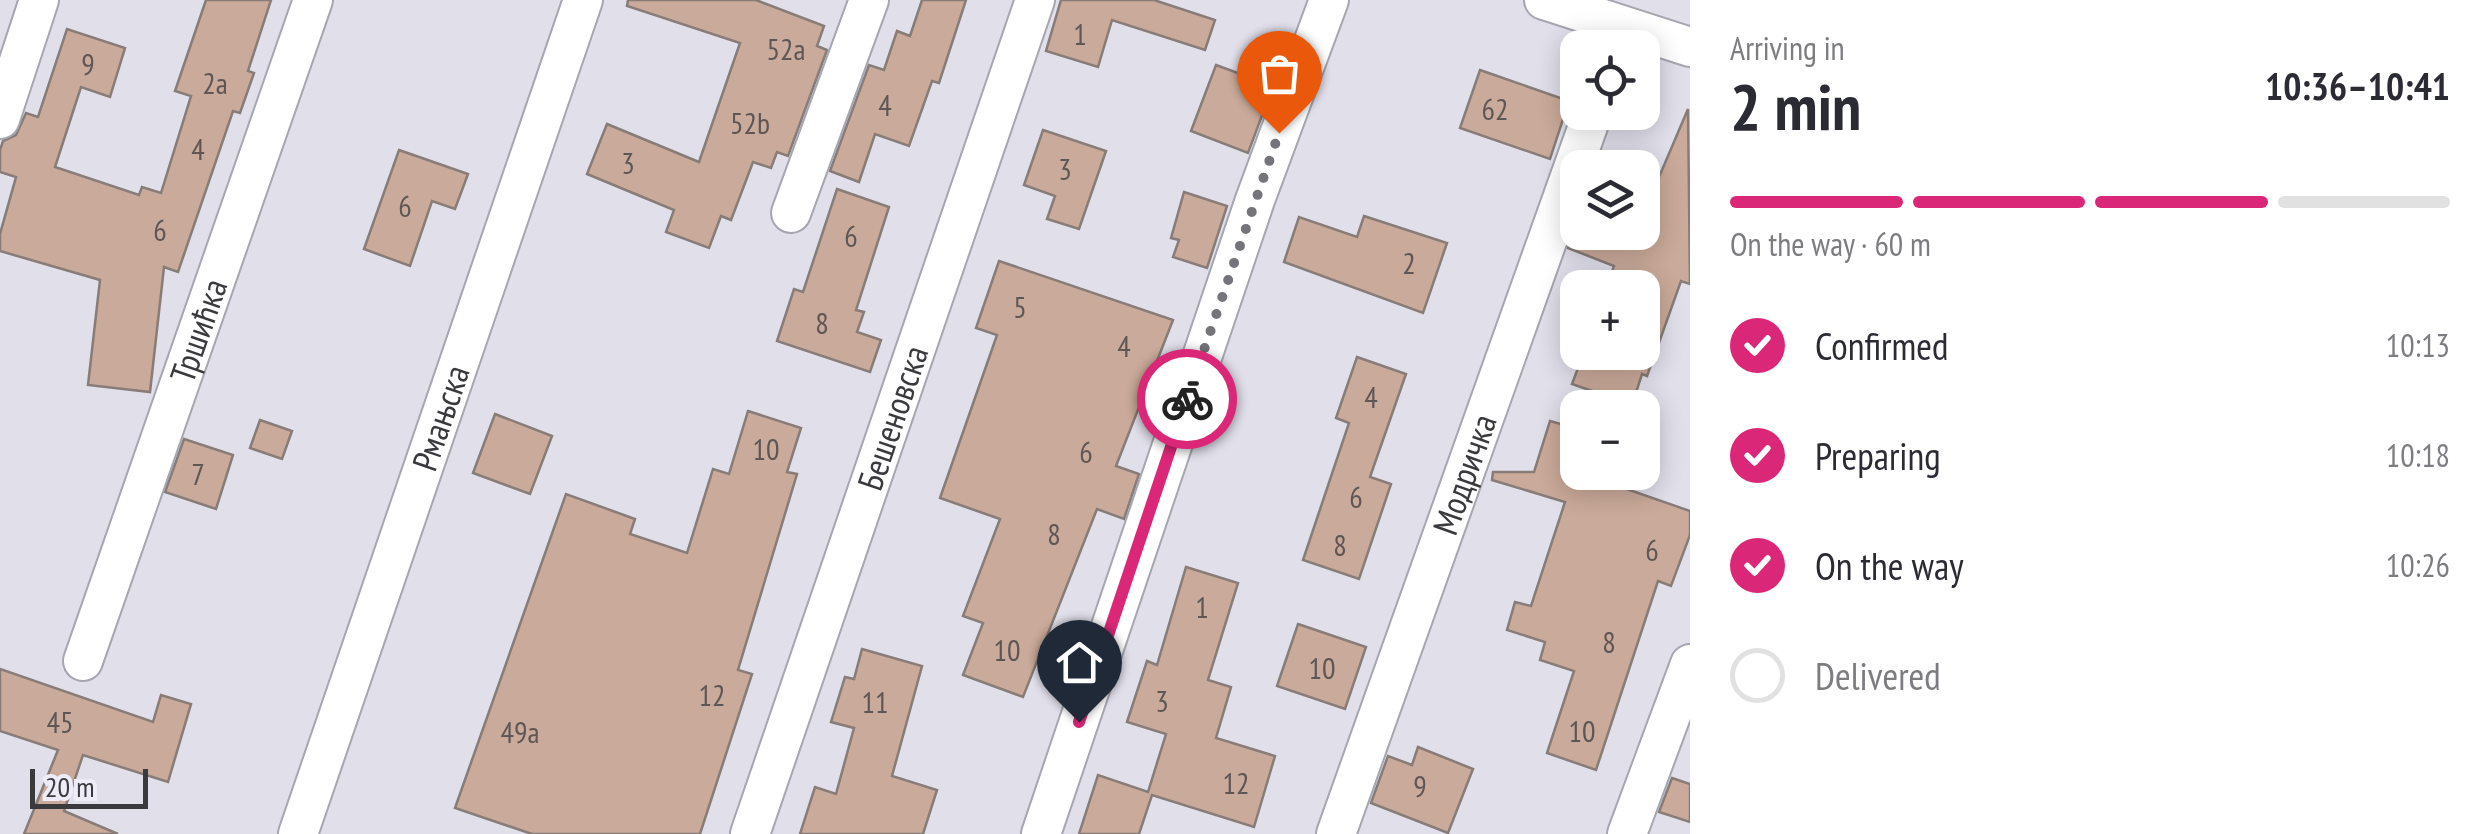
<!DOCTYPE html>
<html lang="en">
<head>
<meta charset="utf-8">
<style>
	:root { --surface:#fff; --page:#f2f2f3; --text:#2b2b33; --muted:#7c7c81; --line:#e1e1e2; --accent:#db2777 }
	body { margin:0; font-family:"PT Sans Narrow",sans-serif; background:var(--page); color:var(--text); height:100vh; display:flex; flex-direction:column; font-size:38px; white-space:nowrap }
	* { box-sizing:border-box; margin:0 }
	p { font-size:32px; color:var(--muted) }
	.icon { flex:none; width:55px; height:55px; fill:none; stroke:currentColor; stroke-width:2; stroke-linecap:round; stroke-linejoin:round }
	.map { position:relative; flex:1; overflow:hidden }
	.details { display:flex; flex-direction:column; background:var(--surface); width:800px }
	.details>* { flex:none }
	.fabs { position:absolute; left:1560px; top:30px; display:grid; gap:20px }
	.fabs a { display:grid; place-items:center; width:100px; height:100px; border-radius:20px; background:var(--surface); box-shadow:0 5px 25px #0003; font-size:50px }
	.scale { position:absolute; left:30px; bottom:25px; width:118px; box-sizing:border-box; padding-left:10px; border:5px solid #3a3a3e; border-top:0; font-size:28px; line-height:35px; white-space:nowrap; color:#3a3a3e; -webkit-text-stroke:8px #edecf7; paint-order:stroke }
	.pin { position:absolute; display:grid; place-items:center; width:85px; height:85px; color:#fff; margin:-102px -42px; border-radius:50% 50% 50% 0; rotate:-45deg; box-shadow:0 0 10px #0007 }
	.pin .icon { rotate:45deg }
	.courier { position:absolute; display:grid; place-items:center; width:100px; height:100px; margin:-50px; border:8px solid #db2777; border-radius:50%; background:#fff; color:#222; box-shadow:0 2px 12px #0007 }
	.summary em { font-style:normal; font-weight:700 }
	.summary div { display:flex; flex-direction:column-reverse }
	.summary { display:flex; align-items:center; justify-content:space-between; height:170px; padding:0 40px }
	h1 { font-size:65px; font-weight:700; line-height:75px }
	.bar { display:grid; grid-template-columns:repeat(4,1fr); gap:15px 10px; align-content:center; height:120px; padding:0 40px }
	.bar i { height:12px; border-radius:8px; background:var(--line) }
	.bar .on { background:var(--accent) }
	.bar p { grid-column:span 4 }
	ol { padding:0 40px; list-style:none }
	li { display:flex; align-items:center; gap:30px; height:110px }
	li p { margin-inline-start:auto }
	li .icon { padding:10px; border-radius:50%; background:var(--accent); color:#fff; stroke-width:4 }
	li:last-child { color:var(--muted) }
	li i { width:55px; height:55px; border:5px solid var(--line); border-radius:50% }
	main { display:flex; flex:1; min-height:0 }
	.map>svg:first-child { display:block }
</style>
</head>
<body>
<main>
<div class="map">
<svg width="1690" height="834" viewBox="0 0 1690 834">
	<rect width="100%" height="100%" fill="#e0dfea"/>
	<g fill="#caaa9a" stroke="#877c77" stroke-width="2.5">
		<polygon points="206,0 271,0 248,71 254,73 240,113 233,111 178,272 164,267 150,392 88,385 100,280 0,251 0,234 16,177 0,172 0,150 3,141 16,135 26,113 38,117 67,29 125,48 110,97 81,87 55,167 139,195 142,187 161,193 191,96 175,91"/>
		<polygon points="628,0 756,0 824,26 817,46 827,50 788,156 777,152 771,168 753,162 731,220 721,216 709,248 666,232 674,210 587,174 607,124 699,162 740,43 627,6"/>
		<polygon points="922,0 966,0 939,83 932,81 909,146 875,134 859,182 830,171 869,65 884,70 897,31 910,36"/>
		<polygon points="1061,0 1154,0 1215,20 1205,50 1112,20 1098,67 1046,51"/>
		<polygon points="1216,65 1273,86 1248,153 1191,131"/>
		<polygon points="1480,70 1569,101 1550,159 1460,128"/>
		<polygon points="1688,109 1690,284 1681,281 1647,376 1642,374 1632,405 1572,384 1584,352 1642,352 1642,288 1606,288 1614,266 1568,248 1574,232 1642,232 1642,217"/>
		<polygon points="1043,130 1106,151 1079,229 1047,219 1055,196 1024,185"/>
		<polygon points="399,150 468,174 455,209 432,201 410,266 364,249"/>
		<polygon points="837,189 889,207 856,310 864,312 857,332 881,340 870,372 777,341 794,289 803,292"/>
		<polygon points="1184,192 1227,206 1207,268 1173,257 1179,240 1171,238"/>
		<polygon points="1364,216 1447,243 1423,313 1284,262 1299,217 1357,237"/>
		<polygon points="999,261 1173,320 1116,466 1139,474 1124,519 1097,509 1023,697 963,675 983,623 963,616 1000,519 940,498 997,335 976,328"/>
		<polygon points="1357,357 1406,374 1370,477 1391,484 1359,579 1303,560 1349,423 1336,418"/>
		<polygon points="748,411 801,428 787,472 797,474 738,670 752,674 700,834 532,834 455,808 566,494 635,519 630,534 687,553 713,469 729,474"/>
		<polygon points="495,414 552,436 530,494 473,473"/>
		<polygon points="260,420 292,431 282,459 250,448"/>
		<polygon points="1550,421 1578,429 1578,472 1690,511 1690,535 1671,586 1658,581 1596,770 1547,753 1574,671 1540,660 1545,642 1507,630 1515,602 1531,606 1565,502 1492,480 1493,472 1534,472"/>
		<polygon points="184,439 233,455 216,509 165,492"/>
		<polygon points="1186,567 1238,583 1208,680 1231,687 1216,738 1275,756 1254,827 1152,795 1139,834 1079,834 1098,775 1148,792 1166,734 1127,722 1147,661 1157,665"/>
		<polygon points="1298,624 1366,647 1345,709 1277,686"/>
		<polygon points="862,649 922,666 892,776 937,790 923,834 800,834 815,787 836,794 854,728 831,722 845,677 854,679"/>
		<polygon points="0,669 153,722 161,695 191,704 168,782 83,755 64,811 118,834 24,834 58,750 0,731"/>
		<polygon points="1418,747 1473,769 1448,833 1371,803 1388,756 1412,765"/>
		<polygon points="1672,778 1690,784 1690,822 1659,812"/>
	</g>
	<g fill="none" stroke-linecap="round" stroke-linejoin="round">
		<defs>
			<g id="minor">
				<polyline points="1544,0 1690,47"/>
				<polyline points="0,119 39,0"/>
				<polyline points="791,213 869,0"/>
				<path id="s1" d="M83,661L313,0"/>
				<path id="s2" d="M298,834L583,0"/>
				<path id="s3" d="M750,834L1035,0"/>
				<polyline points="1041,834 1255,200 1329,0"/>
				<path id="s4" d="M1336,834L1593,112"/>
				<polyline points="1627,834 1690,664"/>
			</g>
		</defs>
		<use href="#minor" stroke="#a6a6b0" stroke-width="42"/>
		<use href="#minor" stroke="#fff" stroke-width="38"/>
	</g>
	<g fill="none" stroke-linecap="round" stroke-linejoin="round">
		<polyline stroke="#74747a" stroke-width="10" stroke-dasharray="0 18" points="1187,399 1279,133"/>
		<polyline stroke="#db2777" stroke-width="12" points="1079,722 1187,399"/>
	</g>
	<g text-anchor="middle" dominant-baseline="central" stroke-width="10" stroke-linejoin="round" paint-order="stroke">
		<g font-size="30" fill="#5e5655">
			<text x="1080" y="33">1</text>
			<text x="786" y="48">52a</text>
			<text x="88" y="63">9</text>
			<text x="215" y="82">2a</text>
			<text x="885" y="104">4</text>
			<text x="1495" y="108">62</text>
			<text x="750" y="122">52b</text>
			<text x="198" y="148">4</text>
			<text x="628" y="162">3</text>
			<text x="1065" y="168">3</text>
			<text x="405" y="205">6</text>
			<text x="160" y="229">6</text>
			<text x="851" y="235">6</text>
			<text x="1409" y="262">2</text>
			<text x="1020" y="306">5</text>
			<text x="822" y="322">8</text>
			<text x="1124" y="345">4</text>
			<text x="1371" y="396">4</text>
			<text x="766" y="448">10</text>
			<text x="1086" y="451">6</text>
			<text x="198" y="473">7</text>
			<text x="1356" y="496">6</text>
			<text x="1054" y="533">8</text>
			<text x="1340" y="544">8</text>
			<text x="1652" y="549">6</text>
			<text x="1202" y="606">1</text>
			<text x="1609" y="641">8</text>
			<text x="1007" y="649">10</text>
			<text x="1322" y="667">10</text>
			<text x="712" y="694">12</text>
			<text x="1162" y="700">3</text>
			<text x="875" y="701">11</text>
			<text x="60" y="721">45</text>
			<text x="1582" y="730">10</text>
			<text x="520" y="731">49a</text>
			<text x="1236" y="782">12</text>
			<text x="1420" y="785">9</text>
		</g>
		<g font-size="35" fill="#3a3a3e" stroke="#edecf7">
			<text stroke="none"><textPath href="#s1" startOffset="350">Тршићка</textPath></text>
			<text stroke="none"><textPath href="#s2" startOffset="440">Рмањска</textPath></text>
			<text stroke="none"><textPath href="#s3" startOffset="440">Бешеновска</textPath></text>
			<text stroke="none"><textPath href="#s4" startOffset="382">Модричка</textPath></text>
		</g>
	</g>
</svg>
<div class="fabs">
<a><svg class="icon" aria-label="locate" viewBox="0 0 24 24"><circle cx="12" cy="12" r="6"/><path d="M12 2v4M12 18v4M2 12h4M18 12h4"/></svg></a>
<a><svg class="icon" aria-label="layers" viewBox="0 0 24 24"><path d="M12 4l9 5-9 5-9-5zM3 14l9 5 9-5"/></svg></a>
<a>+</a>
<a>−</a>
</div>
<div class="scale">20 m</div>
<div class="pin" style="left:1279px;top:133px;background:#ea580c"><svg class="icon" aria-label="bag" viewBox="0 0 24 24"><path d="M5 8h14l-1 12H6zM9 8a3 3 0 0 1 6 0"/></svg></div>
<div class="pin" style="left:1079px;top:722px;background:#1f2937"><svg class="icon" aria-label="home" viewBox="0 0 24 24"><path d="M3 11l9-7 9 7M6 9v11h12V9"/></svg></div>
<div class="courier" style="left:1187px;top:399px"><svg class="icon" aria-label="bike" viewBox="0 0 24 24"><circle cx="6" cy="16" r="4"/><circle cx="18" cy="16" r="4"/><path d="M6 16l4-8h5l3 8M10 8l3 8H6M13 5h3"/></svg></div>
</div>
<section class="details">
<div class="summary"><div><h1>2 min</h1><p>Arriving in</p></div><em>10:36–10:41</em></div>
<div class="bar"><i class="on"></i><i class="on"></i><i class="on"></i><i></i><p>On the way · 60 m</p></div>
<ol>
<li><svg class="icon" aria-label="check" viewBox="0 0 24 24"><path d="M5 12l5 5 9-10"/></svg>Confirmed<p>10:13</p></li>
<li><svg class="icon" aria-label="check" viewBox="0 0 24 24"><path d="M5 12l5 5 9-10"/></svg>Preparing<p>10:18</p></li>
<li><svg class="icon" aria-label="check" viewBox="0 0 24 24"><path d="M5 12l5 5 9-10"/></svg>On the way<p>10:26</p></li>
<li><i></i>Delivered</li>
</ol>
</section>
</main>
</body>
</html>
